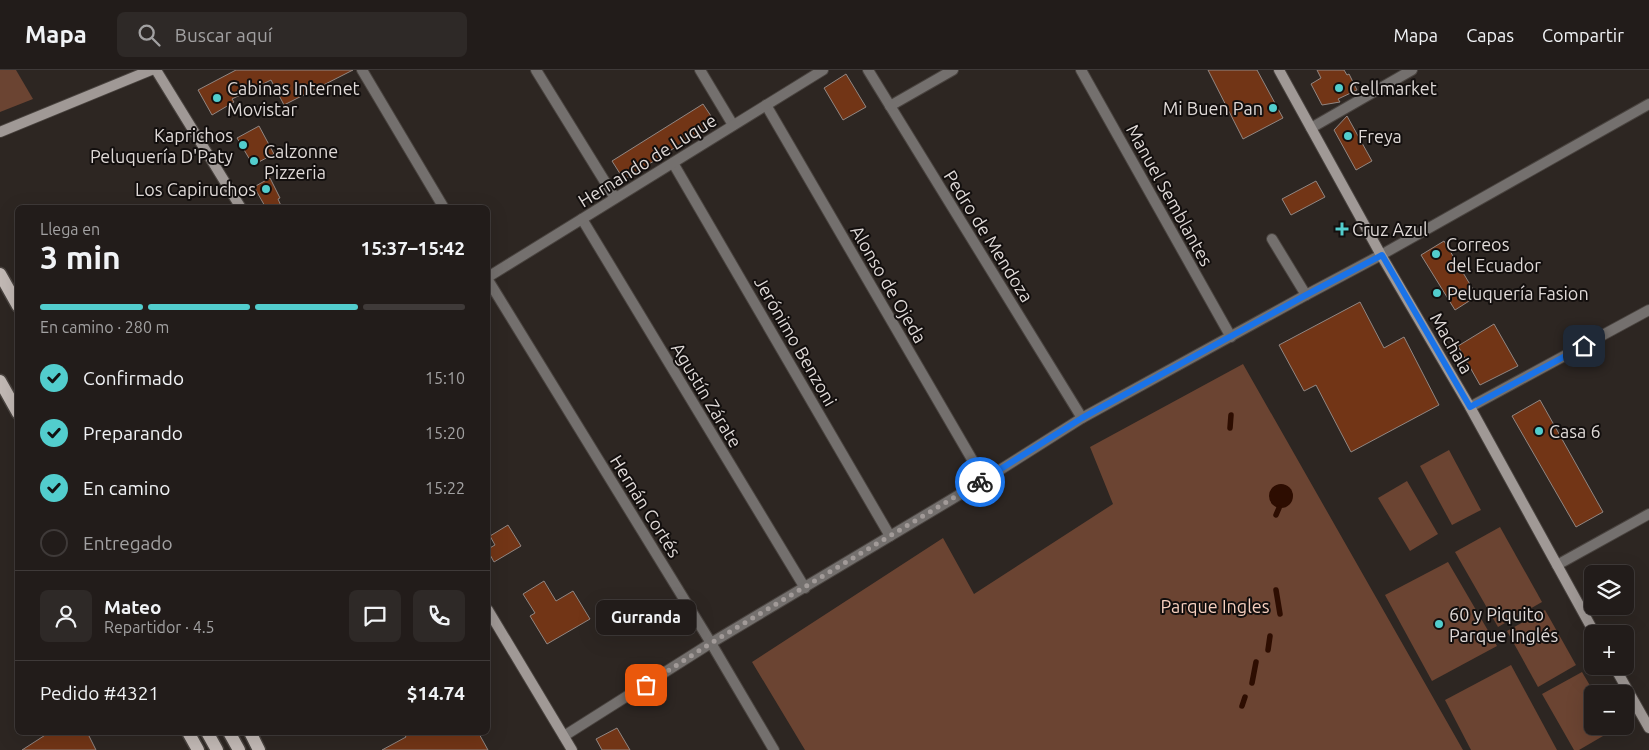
<!DOCTYPE html>
<html lang="es">
<head>
<meta charset="utf-8">
<style>
	:root { --surface:#221c1a; --page:#2e2927; --text:#f1f3f6; --muted:#a2a1a2; --line:#3f3a39; --accent:#52cdcd }
	body { margin:0; font-family:Ubuntu,sans-serif; background:var(--page); color:var(--text); height:100vh; display:flex; flex-direction:column; font-size:19px; white-space:nowrap }
	* { box-sizing:border-box; margin:0 }
	p { font-size:16px; color:var(--muted) }
	.icon { flex:none; width:28px; height:28px; fill:none; stroke:currentColor; stroke-width:2; stroke-linecap:round; stroke-linejoin:round }
	.map { position:relative; flex:1; overflow:hidden }
	.details { position:absolute; left:15px; top:135px; width:475px; height:530px; display:flex; flex-direction:column; background:var(--surface); border-radius:8px; box-shadow:0 5px 20px #0002,0 0 0 1px var(--line) }
	.details>* { flex:none }
	.tools { position:absolute; left:1584px; top:495px; display:grid; gap:10px }
	.tools a { display:grid; place-items:center; width:50px; height:50px; border-radius:8px; background:var(--surface); box-shadow:0 5px 20px #0002,0 0 0 1px var(--line); font-size:25px }
	.pin { position:absolute; display:grid; place-items:center; width:42px; height:42px; color:#fff; margin:-21px; border-radius:10px; box-shadow:0 2px 8px #0006 }
	.courier { position:absolute; display:grid; place-items:center; width:50px; height:50px; margin:-25px; border:4px solid #1a73e8; border-radius:50%; background:#fff; color:#222; box-shadow:0 1px 6px #0007 }
	.bubble { position:absolute; height:35px; border-radius:8px; background:var(--surface); box-shadow:0 5px 20px #0002,0 0 0 1px var(--line); font-size:16px; font-weight:700; line-height:35px; text-align:center }
	.summary em { font-style:normal; font-weight:700 }
	.summary div { display:flex; flex-direction:column-reverse }
	.summary { display:flex; align-items:center; justify-content:space-between; height:85px; padding:0 25px }
	h1 { font-size:32px; font-weight:700; line-height:38px }
	.bar { display:grid; grid-template-columns:repeat(4,1fr); gap:8px 5px; align-content:center; height:60px; padding:0 25px }
	.bar i { height:6px; border-radius:4px; background:var(--line) }
	.bar .active { background:var(--accent) }
	.bar p { grid-column:span 4 }
	.line { display:flex; align-items:center; gap:12px; padding:0 25px; border-top:1px solid var(--line) }
	.line div { flex:1 }
	.round { display:grid; place-items:center; flex:none; width:52px; height:52px; border-radius:8px; background:var(--page) }
	ol { padding:0 25px; list-style:none }
	li { display:flex; align-items:center; gap:15px; height:55px }
	li p { margin-inline-start:auto }
	li .icon { padding:5px; border-radius:50%; background:var(--accent); color:#111; stroke-width:4 }
	li:last-child { color:var(--muted) }
	li i { width:28px; height:28px; border:2px solid var(--line); border-radius:50% }
	header { display:flex; align-items:center; gap:30px; box-sizing:border-box; height:70px; padding:0 25px; background:var(--surface); border-bottom:1px solid var(--line) }
	header strong { font-size:24px }
	nav { display:flex; gap:28px; margin-inline-start:auto; font-size:18px }
	.search { width:350px; height:45px; background:var(--page); display:flex; align-items:center; gap:12px; box-sizing:border-box; padding:0 18px; border-radius:8px; color:var(--muted); font-size:19px }
	.map>svg:first-child { display:block }
</style>
</head>
<body>
<header>
<strong>Mapa</strong>
<div class="search"><svg class="icon" aria-label="search" viewBox="0 0 24 24"><circle cx="10" cy="10" r="6"/><path d="M15 15l6 6"/></svg>Buscar aquí</div>
<nav><a>Mapa</a><a>Capas</a><a>Compartir</a></nav>
</header>
<div class="map">
<svg width="1649" height="680" viewBox="0 0 1649 680">
	<rect width="100%" height="100%" fill="#2d2622"/>
	<g fill="#6b4432">
		<polygon points="0,0 16,0 33,29 0,42"/>
		<polygon points="1243,294 1463,680 805,680 752,592 943,468 974,524 1113,434 1090,377"/>
		<polygon points="1449,380 1481,440 1452,455 1420,396"/>
		<polygon points="1407,411 1438,464 1410,481 1378,428"/>
		<polygon points="1500,457 1542,532 1498,557 1455,482"/>
		<polygon points="1448,492 1497,576 1432,611 1385,525"/>
		<polygon points="1545,540 1576,595 1538,617 1507,561"/>
		<polygon points="1511,595 1557,680 1471,680 1445,630"/>
		<polygon points="1582,602 1595,624 1592,624 1592,656 1613,656 1615,659 1579,680 1574,680 1542,624"/>
	</g>
	<circle fill="#2d0d01" cx="1281" cy="426" r="12"/>
	<g fill="none" stroke-linecap="round" stroke-linejoin="round">
		<g stroke="#2d0d01" stroke-width="5.5">
			<polyline points="1230,358 1231,345"/>
			<polyline points="1276,445 1279,438"/>
			<polyline points="1276,520 1280,544"/>
			<polyline points="1268,580 1270,566"/>
			<polyline points="1252,613 1256,592"/>
			<polyline points="1242,636 1245,627"/>
		</g>
	</g>
	<g fill="#723516" stroke="#918783">
		<polygon points="236,0 353,0 284,35 271,10 232,29 234,32 212,45 198,20"/>
		<polygon points="1208,0 1257,0 1283,48 1243,69"/>
		<polygon points="1317,0 1344,0 1347,5 1349,4 1357,20 1338,29 1340,32 1322,35 1311,14 1321,8"/>
		<polygon points="846,4 866,37 843,50 824,18"/>
		<polygon points="703,34 715,52 624,110 612,91"/>
		<polygon points="1347,46 1372,91 1356,100 1334,60"/>
		<polygon points="259,56 274,84 253,95 237,68"/>
		<polygon points="270,108 280,128 278,129 282,138 266,138 254,117"/>
		<polygon points="1316,111 1325,127 1291,145 1282,129"/>
		<polygon points="1444,171 1477,226 1455,240 1421,185"/>
		<polygon points="1360,232 1384,278 1404,267 1439,335 1351,382 1316,315 1304,321 1279,275"/>
		<polygon points="1494,254 1518,296 1480,315 1458,276"/>
		<polygon points="1540,330 1603,442 1576,457 1512,346"/>
		<polygon points="508,455 521,476 494,492 488,481 488,479 495,475 490,466"/>
		<polygon points="544,511 556,531 573,521 590,549 547,574 530,546 535,543 523,524"/>
		<polygon points="617,658 630,680 602,680 596,669"/>
		<polygon points="50,662 87,662 96,680 22,680"/>
		<polygon points="403,662 478,662 488,680 382,680 406,667"/>
	</g>
	<g fill="none" stroke-linecap="round" stroke-linejoin="round">
		<defs>
			<g id="minor">
				<polyline points="362,0 444,138"/>
				<polyline points="536,0 615,128"/>
				<polyline points="700,0 733,55"/>
				<polyline points="868,0 1082,348"/>
				<polyline points="1081,0 1231,267"/>
				<polyline points="766,35 984,410"/>
				<polyline points="890,36 953,0"/>
				<polyline points="1311,58 1412,0"/>
				<polyline points="673,93 890,466"/>
				<polyline points="582,149 805,518"/>
				<polyline points="1272,169 1306,225"/>
				<polyline points="488,207 823,0"/>
				<polyline points="488,210 711,573 774,680"/>
				<polyline points="1470,337 1649,240"/>
				<polyline points="1557,495 1649,444"/>
				<polyline points="564,666 711,573 984,410 1082,348 1306,225 1381,185 1649,34"/>
			</g>
			<g id="secondary">
				<polyline points="156,0 241,138"/>
				<polyline points="1279,0 1381,185 1470,337 1595,564"/>
				<polyline points="0,62 151,0"/>
				<polyline points="488,540 572,680"/>
				<polyline points="1614,596 1649,658"/>
			</g>
			<g id="primary">
				<polyline points="0,204 18,236"/>
				<polyline points="0,311 18,343"/>
				<polyline points="188,662 198,680"/>
				<polyline points="207,662 217,680"/>
				<polyline points="229,662 239,680"/>
				<polyline points="250,662 259,680"/>
			</g>
		</defs>
		<use href="#minor" stroke="#49433f" stroke-width="12"/>
		<use href="#secondary" stroke="#49433f" stroke-width="12"/>
		<use href="#primary" stroke="#49433f" stroke-width="15"/>
		<use href="#minor" stroke="#74706e" stroke-width="10"/>
		<use href="#secondary" stroke="#a09996" stroke-width="10"/>
		<use href="#primary" stroke="#c2b9b5" stroke-width="12"/>
	</g>
	<g fill="none" stroke-linecap="round" stroke-linejoin="round">
		<polyline stroke="#a19a98" stroke-width="5" stroke-dasharray="0 9" points="646,615 711,573 980,412"/>
		<polyline stroke="#1a73e8" stroke-width="6" points="980,412 1082,348 1306,225 1382,185 1470,337 1584,276"/>
	</g>
	<g fill="#52cdcd" stroke="#130f0e" stroke-width="2">
		<circle cx="1339" cy="18" r="5"/>
		<circle cx="217" cy="28" r="5"/>
		<circle cx="1273" cy="38" r="5"/>
		<circle cx="1348" cy="66" r="5"/>
		<circle cx="243" cy="75" r="5"/>
		<circle cx="254" cy="91" r="5"/>
		<circle cx="266" cy="119" r="5"/>
		<path d="M1339.5 151.5h5v5h5v5h-5v5h-5v-5h-5v-5h5z"/>
		<circle cx="1436" cy="184" r="5"/>
		<circle cx="1437" cy="223" r="5"/>
		<circle cx="1539" cy="361" r="5"/>
		<circle cx="1439" cy="554" r="5"/>
	</g>
	<g text-anchor="middle" dominant-baseline="central" stroke-width="4" stroke-linejoin="round" paint-order="stroke">
		<g font-size="18" fill="#dfd9d7" stroke="#130f0e" text-anchor="start">
			<text x="227" y="18">Cabinas Internet<tspan x="227" dy="21">Movistar</tspan></text>
			<text x="1349" y="18">Cellmarket</text>
			<text x="1263" y="38" text-anchor="end">Mi Buen Pan</text>
			<text x="233" y="65" text-anchor="end">Kaprichos<tspan x="233" dy="21">Peluquería D'Paty</tspan></text>
			<text x="1358" y="66">Freya</text>
			<text x="264" y="81">Calzonne<tspan x="264" dy="21">Pizzeria</tspan></text>
			<text x="256" y="119" text-anchor="end">Los Capiruchos</text>
			<text x="1352" y="159">Cruz Azul</text>
			<text x="1446" y="174">Correos<tspan x="1446" dy="21">del Ecuador</tspan></text>
			<text x="1447" y="223">Peluquería Fasion</text>
			<text x="1549" y="361">Casa 6</text>
			<text x="1449" y="544">60 y Piquito<tspan x="1449" dy="21">Parque Inglés</tspan></text>
		</g>
		<g font-size="18" fill="#dfd9d7" stroke="#130f0e">
			<text transform="translate(647 90) rotate(-32)">Hernando de Luque</text>
			<text transform="translate(1170 125) rotate(61)">Manuel Semblantes</text>
			<text transform="translate(989 166) rotate(58)">Pedro de Mendoza</text>
			<text transform="translate(889 214) rotate(60)">Alonso de Ojeda</text>
			<text transform="translate(796 271) rotate(60)">Jerónimo Benzoni</text>
			<text transform="translate(1452 273) rotate(60)">Machala</text>
			<text transform="translate(707 325) rotate(59)">Agustín Zárate</text>
			<text transform="translate(646 436) rotate(58)">Hernán Cortés</text>
		</g>
		<g font-size="18" fill="#f6cfbe" stroke="#130f0e">
			<text x="1215" y="536">Parque Ingles</text>
		</g>
	</g>
</svg>
<div class="tools">
<a><svg class="icon" aria-label="layers" viewBox="0 0 24 24"><path d="M12 4l9 5-9 5-9-5zM3 14l9 5 9-5"/></svg></a>
<a>+</a>
<a>−</a>
</div>
<div class="pin" style="left:646px;top:615px;background:#ea580c"><svg class="icon" aria-label="bag" viewBox="0 0 24 24"><path d="M5 8h14l-1 12H6zM9 8a3 3 0 0 1 6 0"/></svg></div>
<div class="pin" style="left:1584px;top:276px;background:#1f2937"><svg class="icon" aria-label="home" viewBox="0 0 24 24"><path d="M3 11l9-7 9 7M6 9v11h12V9"/></svg></div>
<div class="courier" style="left:980px;top:412px"><svg class="icon" aria-label="bike" viewBox="0 0 24 24"><circle cx="6" cy="16" r="4"/><circle cx="18" cy="16" r="4"/><path d="M6 16l4-8h5l3 8M10 8l3 8H6M13 5h3"/></svg></div>
<div class="bubble" style="left:596px;top:530px;width:100px">Gurranda</div>
<section class="details">
<div class="summary"><div><h1>3 min</h1><p>Llega en</p></div><em>15:37–15:42</em></div>
<div class="bar"><i class="active"></i><i class="active"></i><i class="active"></i><i></i><p>En camino · 280 m</p></div>
<ol>
<li><svg class="icon" aria-label="check" viewBox="0 0 24 24"><path d="M5 12l5 5 9-10"/></svg>Confirmado<p>15:10</p></li>
<li><svg class="icon" aria-label="check" viewBox="0 0 24 24"><path d="M5 12l5 5 9-10"/></svg>Preparando<p>15:20</p></li>
<li><svg class="icon" aria-label="check" viewBox="0 0 24 24"><path d="M5 12l5 5 9-10"/></svg>En camino<p>15:22</p></li>
<li><i></i>Entregado</li>
</ol>
<div class="line" style="height:90px"><a class="round"><svg class="icon" aria-label="person" viewBox="0 0 24 24"><circle cx="12" cy="8" r="4"/><path d="M4 21q1-7 8-7t8 7"/></svg></a><div><b>Mateo</b><p>Repartidor · 4.5</p></div><a class="round"><svg class="icon" aria-label="chat" viewBox="0 0 24 24"><path d="M4 5h16v11H9l-5 4z"/></svg></a><a class="round"><svg class="icon" aria-label="phone" viewBox="0 0 24 24"><path d="M5 4h4l2 5-3 2q2 4 5 5l2-3 5 2v4C11 20 4 13 5 4z"/></svg></a></div>
<div class="line" style="height:65px"><div>Pedido #4321</div><b>$14.74</b></div>
</section>
</div>
</body>
</html>
